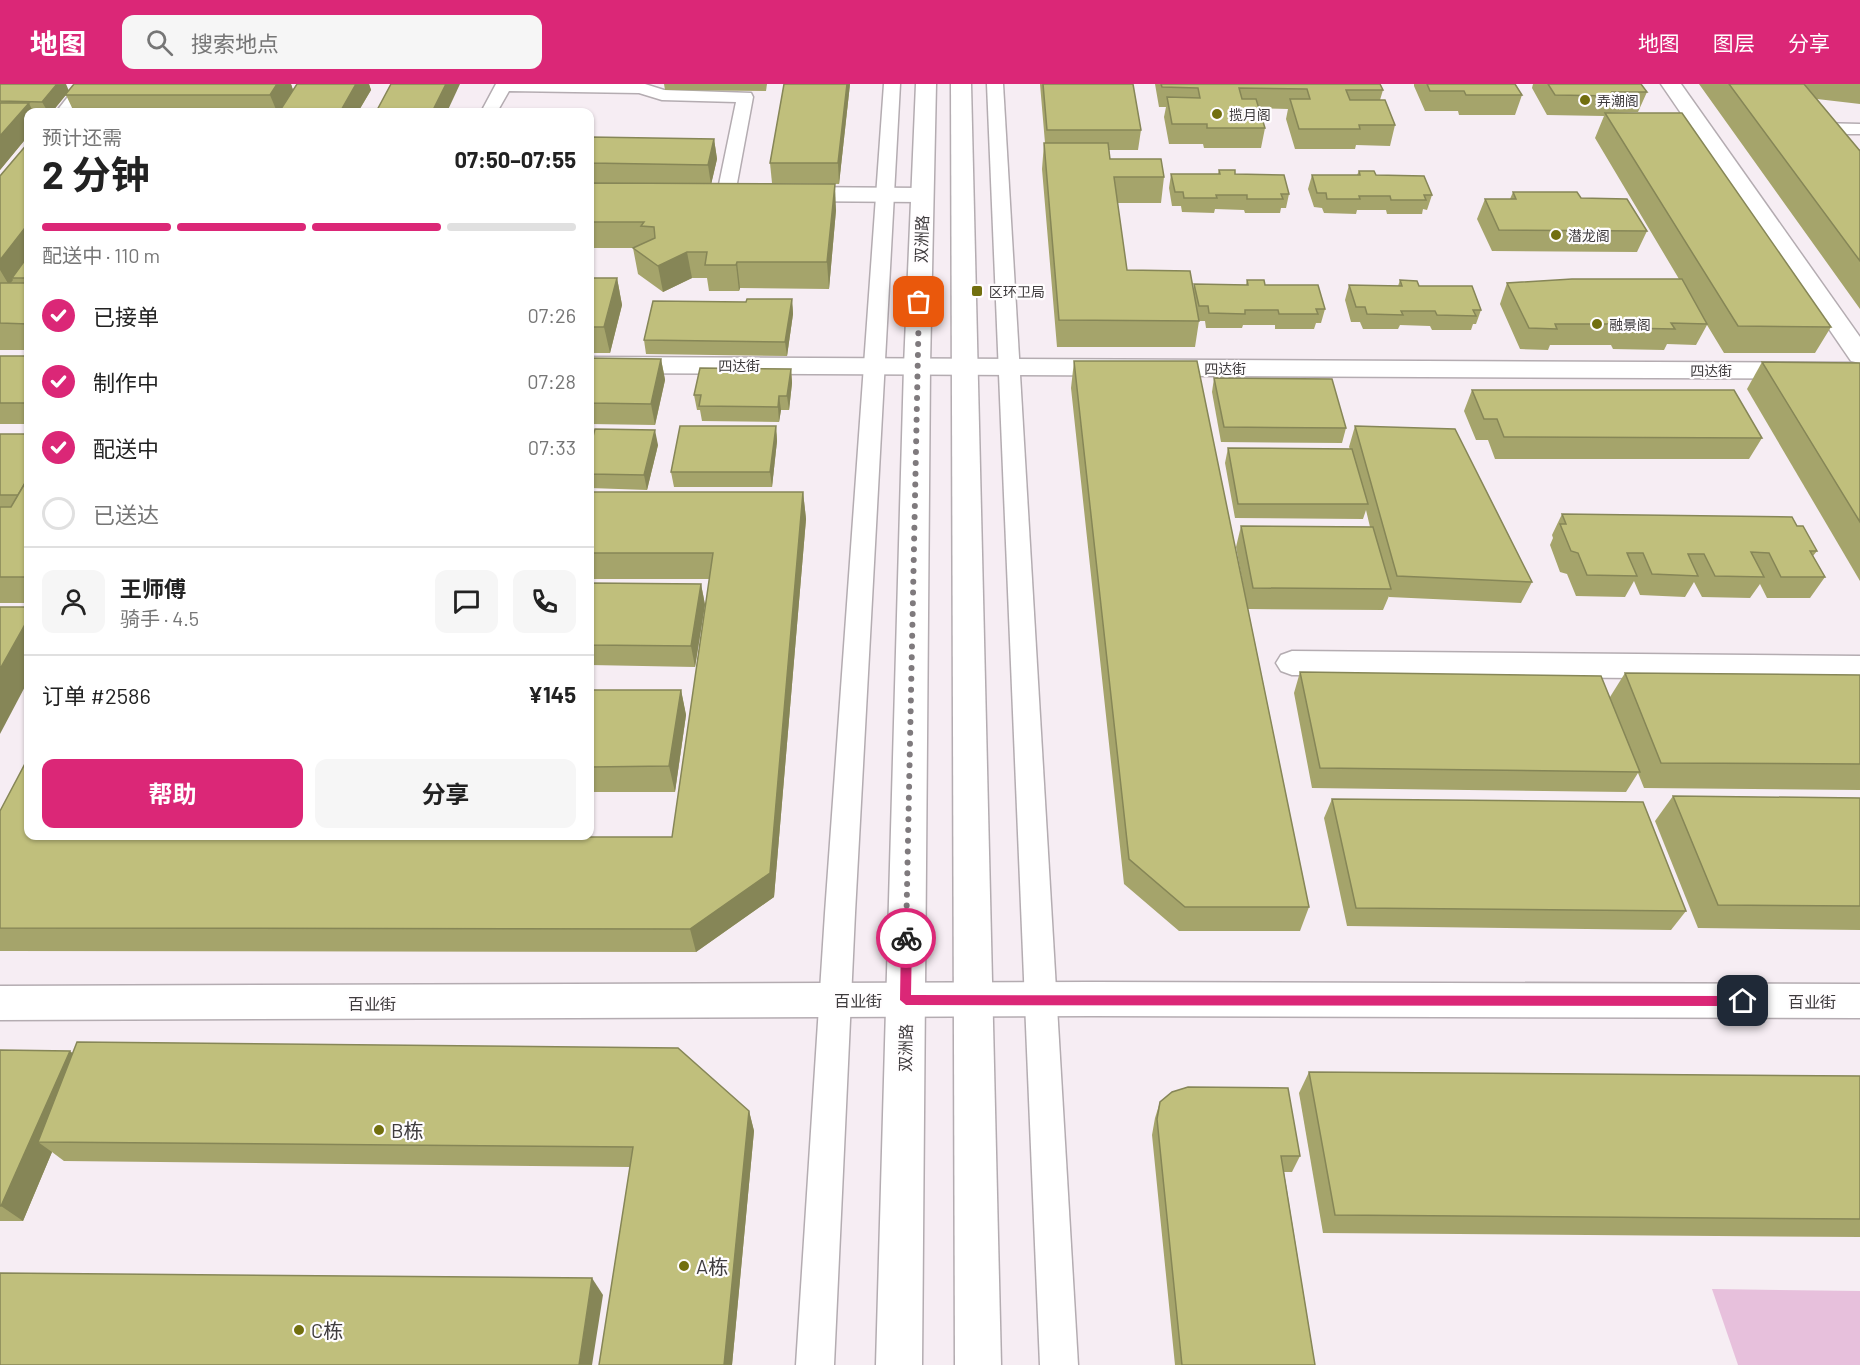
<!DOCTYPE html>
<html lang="zh">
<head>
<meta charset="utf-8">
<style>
	:root { --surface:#fff; --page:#f6f6f6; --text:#222; --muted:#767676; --line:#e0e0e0; --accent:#db2777 }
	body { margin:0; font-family:Barlow,"Noto Sans SC",sans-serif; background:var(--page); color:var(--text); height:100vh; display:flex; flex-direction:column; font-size:22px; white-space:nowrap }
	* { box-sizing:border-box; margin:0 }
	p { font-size:20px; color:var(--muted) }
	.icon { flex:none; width:33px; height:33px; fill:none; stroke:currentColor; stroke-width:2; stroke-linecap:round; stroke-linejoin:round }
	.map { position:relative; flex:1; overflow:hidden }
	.panel { position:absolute; left:24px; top:24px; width:570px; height:732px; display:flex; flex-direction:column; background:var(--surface); border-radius:12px; box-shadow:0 2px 4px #0004 }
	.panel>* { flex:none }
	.pin { position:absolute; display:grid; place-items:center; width:51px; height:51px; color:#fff; margin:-26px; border-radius:12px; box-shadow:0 3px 9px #0006 }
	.courier { position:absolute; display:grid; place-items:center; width:60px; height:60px; margin:-30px; border:4px solid #db2777; border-radius:50%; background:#fff; color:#222; box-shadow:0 2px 8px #0007 }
	.summary em { font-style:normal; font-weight:700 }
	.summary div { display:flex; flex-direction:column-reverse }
	.summary { display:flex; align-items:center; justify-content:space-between; height:102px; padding:0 18px }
	h1 { font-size:39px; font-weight:700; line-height:45px }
	.bar { display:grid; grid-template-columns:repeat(4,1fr); gap:9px 6px; align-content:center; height:72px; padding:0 18px }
	.bar i { height:8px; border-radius:4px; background:var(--line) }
	.bar .selected { background:var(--accent) }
	.bar p { grid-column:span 4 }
	.line { display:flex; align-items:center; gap:15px; padding:0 18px; border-top:2px solid var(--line) }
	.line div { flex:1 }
	.round { display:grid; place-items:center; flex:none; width:63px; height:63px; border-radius:12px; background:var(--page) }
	ol { padding:0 18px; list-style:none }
	li { display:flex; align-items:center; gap:18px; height:66px }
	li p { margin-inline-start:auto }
	li .icon { padding:6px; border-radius:50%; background:var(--accent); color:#fff; stroke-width:4 }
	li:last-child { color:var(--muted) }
	li i { width:33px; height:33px; border:3px solid var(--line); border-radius:50% }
	.cta { display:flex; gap:12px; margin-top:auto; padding:12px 18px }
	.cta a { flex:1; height:69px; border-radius:12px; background:var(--accent); color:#fff; font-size:24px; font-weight:700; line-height:69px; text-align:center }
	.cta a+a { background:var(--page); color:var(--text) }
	header { display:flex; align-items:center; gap:36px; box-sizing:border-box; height:84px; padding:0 30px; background:var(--accent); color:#fff }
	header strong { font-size:28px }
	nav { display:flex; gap:33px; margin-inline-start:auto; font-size:21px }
	.search { width:420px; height:54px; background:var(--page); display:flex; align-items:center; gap:15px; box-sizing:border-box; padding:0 21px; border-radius:12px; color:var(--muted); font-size:22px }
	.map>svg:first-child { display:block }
</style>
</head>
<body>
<header>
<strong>地图</strong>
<div class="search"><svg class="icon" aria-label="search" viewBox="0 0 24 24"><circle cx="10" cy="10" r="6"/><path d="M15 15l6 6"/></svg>搜索地点</div>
<nav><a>地图</a><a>图层</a><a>分享</a></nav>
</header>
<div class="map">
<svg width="1860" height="1281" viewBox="0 0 1860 1281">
	<rect width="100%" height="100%" fill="#f6edf3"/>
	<polygon fill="#e7c0dc" points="1712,1205 1860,1207 1860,1281 1738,1281"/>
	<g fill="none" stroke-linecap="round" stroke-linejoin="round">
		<defs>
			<g id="service">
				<polygon points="78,0 95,0 73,28 56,28"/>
				<polygon points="496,0 645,0 664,6 751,9 753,13 735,110 733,114 719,114 717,110 736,18 662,16 639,9 509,7 497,28 481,28"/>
				<polygon points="884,0 900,0 855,829 834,1281 796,1281 825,829"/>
				<polygon points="987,0 1003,0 1078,1281 1040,1281"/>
				<polygon points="1818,39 1860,40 1860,50 1832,50 1860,84 1860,101 1854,100 1809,44 1812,40"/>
			</g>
			<g id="minor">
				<polygon points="1661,0 1681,0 1860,253 1860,279 1851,277"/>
				<polygon points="789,103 922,104 930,106 933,111 930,116 922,118 789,117 781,115 778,110 781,105"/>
				<polygon points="590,273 1860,279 1860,295 590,289"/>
				<polygon points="1292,567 1860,572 1860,596 1292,591 1281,587 1276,579 1281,571"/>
			</g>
			<polygon id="tertiary" points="1092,898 1860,900 1860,934 1092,932 0,936 0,902"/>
			<g id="secondary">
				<polygon points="916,0 936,0 930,282 922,1281 876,1281 904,282"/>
				<polygon points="951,0 971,0 1001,1281 955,1281"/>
			</g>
		</defs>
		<use href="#service" stroke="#b4acb1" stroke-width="3"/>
		<use href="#minor" stroke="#b4acb1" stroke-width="3"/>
		<use href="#tertiary" stroke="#b4acb1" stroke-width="3"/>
		<use href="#secondary" stroke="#b4acb1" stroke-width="3"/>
		<use href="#service" fill="#fff" fill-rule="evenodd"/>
		<use href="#minor" fill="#fff" fill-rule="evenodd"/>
		<use href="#tertiary" fill="#fff" fill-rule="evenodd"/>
		<use href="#secondary" fill="#fff" fill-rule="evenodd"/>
	</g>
	<g fill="#a5a46b">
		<polygon points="0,0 69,7 74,0 291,0 293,6 297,0 369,0 371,6 358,28 74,28 66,11 52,28 28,28 28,52 0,86"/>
		<polygon points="664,0 767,0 766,7 665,6"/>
		<polygon points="784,0 850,0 839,100 772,99 770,79"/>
		<polygon points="1040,0 1133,0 1141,46 1138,66 1109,66 1110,75 1164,93 1161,119 1117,119 1127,186 1193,206 1194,200 1246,201 1247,196 1265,201 1325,225 1321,239 1316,239 1314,245 1275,245 1275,241 1243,241 1242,244 1206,244 1205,237 1199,237 1195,263 1057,263 1042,85 1044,59 1045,59"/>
		<polygon points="1155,0 1380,0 1383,6 1380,16 1395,41 1390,62 1356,61 1355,65 1295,65 1286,35 1288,25 1259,24 1265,44 1261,64 1204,64 1203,60 1169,60 1164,33 1166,23 1159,23"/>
		<polygon points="1414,0 1515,0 1522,11 1515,31 1459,31 1458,27 1425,27 1414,2"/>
		<polygon points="1533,0 1641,0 1647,8 1638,28 1608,29 1831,243 1815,269 1724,269 1707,241 1696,261 1667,260 1664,266 1613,265 1611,261 1550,261 1548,266 1520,265 1500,220 1507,199 1679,195 1595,54 1604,32 1547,31 1532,4"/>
		<polygon points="1699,0 1860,0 1860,20 1817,15 1859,66 1860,65 1860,225"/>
		<polygon points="590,53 714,55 717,75 711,100 836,126 829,205 740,204 739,207 709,207 707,194 692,194 663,208 638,190 633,164 590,164"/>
		<polygon points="28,59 28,266 0,266 0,92"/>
		<polygon points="1219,86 1235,90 1289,110 1286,124 1281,124 1280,129 1245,129 1244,126 1215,125 1214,129 1182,128 1181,122 1172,122 1169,104 1171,90 1218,90"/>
		<polygon points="1359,87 1376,91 1432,111 1427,126 1423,125 1422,130 1387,130 1386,126 1357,126 1356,130 1324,129 1322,124 1314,123 1308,105 1312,91 1357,91"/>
		<polygon points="1513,108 1647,147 1637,168 1492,167 1477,135 1485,115 1510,115"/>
		<polygon points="590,194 617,194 622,221 610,269 590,269"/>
		<polygon points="1400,196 1419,202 1481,226 1476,240 1473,240 1471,246 1432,246 1430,242 1400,241 1398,245 1363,245 1360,238 1351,238 1345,216 1349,201 1398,202"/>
		<polygon points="792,215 793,230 787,272 646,270 644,256 746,218"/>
		<rect x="0" y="272" width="28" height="68"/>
		<polygon points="590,274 661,275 665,296 655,341 590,340"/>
		<polygon points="1074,277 1244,506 1236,463 1241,442 1370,443 1366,426 1363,435 1235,434 1225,379 1228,364 1350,365 1349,363 1355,342 1532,498 1521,519 1389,513 1389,512 1383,526 1248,525 1309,823 1300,847 1179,847 1124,800 1071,304"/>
		<polygon points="1762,278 1860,279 1860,497 1747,305"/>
		<polygon points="791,285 792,299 789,326 781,326 779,338 702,337 700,326 697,326 694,311"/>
		<polygon points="1214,294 1346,344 1342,359 1221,358 1212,308"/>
		<polygon points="1472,306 1762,354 1749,375 1495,375 1488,356 1476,356 1464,327"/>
		<polygon points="776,342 777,357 772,403 674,403 671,388"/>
		<rect x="0" y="350" width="28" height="169"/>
		<polygon points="658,361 647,406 590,404 590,364"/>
		<polygon points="590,408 803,408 806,435 774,813 696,868 0,867 0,727 124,752 124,753 672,753 710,495 590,495"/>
		<polygon points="1562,430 1797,442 1817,467 1813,472 1825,493 1810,514 1767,514 1760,500 1750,514 1702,513 1694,498 1685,513 1640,511 1634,497 1625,513 1576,512 1567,490 1560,488 1550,461 1553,454 1552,451"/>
		<polygon points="590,499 701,500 705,521 695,583 590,581"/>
		<polygon points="1300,588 1610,613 1625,589 1860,591 1860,706 1644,704 1638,689 1626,708 1312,704 1294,609"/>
		<polygon points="590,606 681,606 686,631 675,708 590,708"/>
		<polygon points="1673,712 1860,714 1860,846 1698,844 1655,737"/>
		<polygon points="1332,715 1686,827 1671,846 1347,842 1324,734"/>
		<polygon points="0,966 73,969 749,1027 754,1047 732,1281 599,1281 630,1083 64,1077 52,1068 23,1137 0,1137"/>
		<polygon points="1309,988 1860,992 1860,1153 1323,1149 1299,1009"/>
		<polygon points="1160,1018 1300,1072 1292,1088 1284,1088 1315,1281 1175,1281 1152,1051 1155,1034"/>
	</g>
	<g fill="#868657">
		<polygon points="57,0 66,0 69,7 52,28 48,28 42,18"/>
		<polygon points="277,0 291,0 293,6 279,28 277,28 270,11"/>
		<polygon points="356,0 369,0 371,6 358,28 340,28"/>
		<polygon points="446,0 460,0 447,28 432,28"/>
		<polygon points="847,0 850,0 839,100 838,79"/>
		<polygon points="29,19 33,28 28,28 28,52 0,86 0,52"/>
		<polygon points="714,55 717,75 711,101 708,81"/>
		<polygon points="835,100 836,126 829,205 827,178"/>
		<polygon points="28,140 28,176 12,194 13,196 9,201 0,186 0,176"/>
		<polygon points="687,168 692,194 663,208 658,182"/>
		<polygon points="737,178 740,204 739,207 736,181"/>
		<polygon points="617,194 622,221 610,269 604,243"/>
		<polygon points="792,215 793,230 787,272 785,258"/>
		<polygon points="661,275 665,296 655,341 651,320"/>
		<polygon points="791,285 792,299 789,326 787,312"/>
		<polygon points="779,312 781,326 779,338 778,323"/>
		<polygon points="776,342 777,357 772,403 770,388"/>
		<polygon points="655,346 658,361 647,406 644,391"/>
		<polygon points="803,408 806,435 774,813 696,868 690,845"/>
		<polygon points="701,500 705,521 695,583 691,562"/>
		<polygon points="28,535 28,597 0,650 0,585"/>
		<polygon points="681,606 686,631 675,708 669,682"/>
		<polygon points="93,752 124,752 112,778 92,753"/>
		<polygon points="70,967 89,983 38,1058 52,1068 23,1137 1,1122"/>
		<polygon points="749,1027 754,1047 732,1281 724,1281"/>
		<polygon points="592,1194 603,1211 592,1281 579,1281"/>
	</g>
	<g fill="#c0bf7c" stroke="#868657" stroke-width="1.5">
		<polygon points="0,0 57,0 42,18 0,17"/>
		<polygon points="74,0 277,0 270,11 65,11"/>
		<polygon points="297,0 356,0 340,28 279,28"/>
		<polygon points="391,0 446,0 432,28 376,28"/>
		<polygon points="784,0 847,0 838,79 770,79"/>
		<polygon points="1043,0 1133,0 1141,46 1047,46"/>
		<polygon points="1161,0 1380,0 1383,6 1346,6 1350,16 1385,16 1395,41 1359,41 1360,45 1299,45 1290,15 1310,15 1307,5 1239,4 1242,15 1256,15 1265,44 1207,44 1207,40 1172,40 1167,13 1200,14 1198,4 1162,3"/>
		<polygon points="1427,0 1515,0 1522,11 1466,11 1464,7 1430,7"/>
		<polygon points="1548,0 1641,0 1647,8 1612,8 1614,12 1555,11"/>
		<polygon points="1729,0 1804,0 1860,67 1860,177"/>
		<polygon points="0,19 29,19 0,52"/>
		<polygon points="1605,29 1682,29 1831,243 1738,242"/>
		<polygon points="590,53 714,55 708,81 590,79"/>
		<polygon points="28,59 28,140 0,176 0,92"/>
		<polygon points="1044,59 1108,59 1110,75 1161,75 1164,93 1114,93 1127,186 1190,187 1199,237 1059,236"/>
		<polygon points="1219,86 1235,86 1235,90 1284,91 1289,110 1281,110 1283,115 1247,115 1247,111 1216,111 1217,114 1184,114 1183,108 1175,108 1171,90 1220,90"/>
		<polygon points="1359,87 1374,87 1376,91 1424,92 1432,111 1424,111 1426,116 1391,116 1390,112 1359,112 1360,115 1327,115 1326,109 1317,109 1312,91 1360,91"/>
		<polygon points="590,99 835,100 827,178 737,178 736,181 705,181 707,168 687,168 658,182 633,164 655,154 654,143 641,142 644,138 590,138"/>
		<polygon points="1513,108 1577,108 1581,114 1627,115 1647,147 1499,146 1485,115 1516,115"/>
		<polygon points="28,172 28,194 12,194"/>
		<polygon points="590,194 617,194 604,243 590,243"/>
		<polygon points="1572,195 1682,195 1707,240 1671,239 1675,245 1623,244 1621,240 1555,240 1557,245 1529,244 1507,199"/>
		<polygon points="1247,196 1264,196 1265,201 1318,201 1325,225 1316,225 1318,230 1279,230 1278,226 1245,226 1245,230 1209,229 1208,222 1199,222 1194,200 1248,201"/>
		<polygon points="1400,196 1417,197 1419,202 1472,202 1481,226 1473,226 1476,232 1437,231 1435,227 1401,227 1403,231 1367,230 1365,223 1356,223 1349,201 1402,202"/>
		<polygon points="0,199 28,199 28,240 0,239"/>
		<polygon points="747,215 792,215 785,258 644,256 653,217 746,218"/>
		<rect x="0" y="272" width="28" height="47"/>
		<polygon points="590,274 661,275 651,320 590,319"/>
		<polygon points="1074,277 1197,277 1309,823 1185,823 1129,775"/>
		<polygon points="1762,278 1860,279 1860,438"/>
		<polygon points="700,284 791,285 787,312 779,312 778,323 699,322 701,311 694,311"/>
		<polygon points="1214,294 1332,295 1346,344 1224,343"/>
		<polygon points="1472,306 1734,306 1762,354 1504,353 1497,335 1484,335"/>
		<polygon points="680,342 776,342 770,388 671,388"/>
		<polygon points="1355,342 1455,345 1532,498 1397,492"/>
		<polygon points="595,345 655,346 644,391 590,390 590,364"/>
		<polygon points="0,350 28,350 28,394 18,411 0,411"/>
		<polygon points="1228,364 1352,365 1368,420 1238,420"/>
		<polygon points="28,394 28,493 0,493 0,423 11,423"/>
		<polygon points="590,408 803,408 770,789 690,845 0,844 0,727 28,674 28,752 93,752 92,753 672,753 713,469 590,469"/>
		<polygon points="1562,430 1792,433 1797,442 1803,442 1817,467 1810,467 1825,493 1781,493 1769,469 1751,468 1764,493 1715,492 1704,470 1688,470 1698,492 1652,490 1643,469 1627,469 1637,492 1587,491 1578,469 1571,467 1560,440 1566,440"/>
		<polygon points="1241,442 1373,443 1391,505 1253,504"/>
		<polygon points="590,499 701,500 691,562 590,561"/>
		<polygon points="0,523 28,523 28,535 0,585"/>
		<polygon points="1300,588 1601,592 1640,688 1320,684"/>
		<polygon points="1625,589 1860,591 1860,680 1661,679"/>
		<polygon points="590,606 681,606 669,682 590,683"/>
		<polygon points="1673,712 1860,714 1860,822 1718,821"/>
		<polygon points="1332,715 1643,718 1686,827 1356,824"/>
		<polygon points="77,958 678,964 749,1027 724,1281 599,1281 633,1063 38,1058"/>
		<polygon points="0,966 70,967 1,1122 0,1122"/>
		<polygon points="1309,988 1860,992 1860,1135 1335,1131"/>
		<polygon points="1188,1003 1288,1004 1300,1072 1281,1072 1315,1281 1182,1281 1157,1035 1160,1018 1172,1008"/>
		<polygon points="0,1189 592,1194 579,1281 0,1281"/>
	</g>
	<polygon fill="#db2777" points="906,849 912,854 911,911 1743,912 1749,917 1743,922 906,921 900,916 901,854"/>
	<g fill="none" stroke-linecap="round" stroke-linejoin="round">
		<polyline stroke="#7f7a7d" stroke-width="6" stroke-dasharray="0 10.8" points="906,854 919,218"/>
	</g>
	<g fill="#726f0f" stroke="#fffdfe" stroke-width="2">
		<circle cx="1585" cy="16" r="6"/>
		<circle cx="1217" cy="30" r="6"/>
		<circle cx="1556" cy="151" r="6"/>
		<rect x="971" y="201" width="12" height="12" rx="3"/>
		<circle cx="1597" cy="240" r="6"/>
		<circle cx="379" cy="1046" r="6"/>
		<circle cx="684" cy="1182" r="6"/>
		<circle cx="299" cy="1246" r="6"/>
	</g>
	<g text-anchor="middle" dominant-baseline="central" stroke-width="4.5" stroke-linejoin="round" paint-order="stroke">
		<g font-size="14" fill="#3f3c3e" stroke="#fffdfe" text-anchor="start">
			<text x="1597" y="16">弄潮阁</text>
			<text x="1229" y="30">揽月阁</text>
			<text x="1568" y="151">潜龙阁</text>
			<text x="989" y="207">区环卫局</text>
			<text x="1609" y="240">融景阁</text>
		</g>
		<g font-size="14" fill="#3f3c3e" stroke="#fffdfe">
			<text x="739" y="281">四达街</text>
			<text x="1225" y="284">四达街</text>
			<text x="1711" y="286">四达街</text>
		</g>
		<g font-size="16" fill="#3f3c3e" stroke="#fffdfe">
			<text transform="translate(921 155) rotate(-88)">双洲路</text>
			<text x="858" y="916">百业街</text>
			<text x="1812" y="917">百业街</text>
			<text x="372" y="919">百业街</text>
			<text transform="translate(905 964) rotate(-89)">双洲路</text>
		</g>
		<g font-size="20" fill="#3f3c3e" stroke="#fffdfe" text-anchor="start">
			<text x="391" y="1046">B栋</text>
			<text x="696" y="1182">A栋</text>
			<text x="311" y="1246">C栋</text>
		</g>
	</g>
</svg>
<div class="pin" style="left:919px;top:218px;background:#ea580c"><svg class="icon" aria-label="bag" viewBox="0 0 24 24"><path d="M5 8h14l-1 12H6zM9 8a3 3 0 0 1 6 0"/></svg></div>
<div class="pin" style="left:1743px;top:917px;background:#1f2937"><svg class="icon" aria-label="home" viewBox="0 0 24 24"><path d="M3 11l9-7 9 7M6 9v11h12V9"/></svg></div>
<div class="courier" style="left:906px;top:854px"><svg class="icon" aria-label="bike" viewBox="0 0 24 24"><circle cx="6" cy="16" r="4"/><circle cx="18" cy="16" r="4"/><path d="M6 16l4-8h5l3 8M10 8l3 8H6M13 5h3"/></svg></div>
<section class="panel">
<div class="summary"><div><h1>2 分钟</h1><p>预计还需</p></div><em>07:50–07:55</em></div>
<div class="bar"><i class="selected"></i><i class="selected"></i><i class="selected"></i><i></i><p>配送中 · 110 m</p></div>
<ol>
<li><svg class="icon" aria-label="check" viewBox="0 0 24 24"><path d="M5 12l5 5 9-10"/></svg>已接单<p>07:26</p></li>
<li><svg class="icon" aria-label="check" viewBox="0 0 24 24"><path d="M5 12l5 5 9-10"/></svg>制作中<p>07:28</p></li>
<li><svg class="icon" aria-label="check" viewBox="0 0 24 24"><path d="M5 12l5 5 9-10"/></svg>配送中<p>07:33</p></li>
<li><i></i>已送达</li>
</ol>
<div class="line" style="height:108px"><a class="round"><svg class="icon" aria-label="person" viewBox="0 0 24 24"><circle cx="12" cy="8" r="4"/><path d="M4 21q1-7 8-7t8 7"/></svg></a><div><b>王师傅</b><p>骑手 · 4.5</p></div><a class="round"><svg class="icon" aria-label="chat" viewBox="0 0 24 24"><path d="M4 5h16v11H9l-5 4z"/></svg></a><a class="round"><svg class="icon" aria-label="phone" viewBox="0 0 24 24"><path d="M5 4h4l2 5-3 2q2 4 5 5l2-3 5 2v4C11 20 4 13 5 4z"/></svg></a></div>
<div class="line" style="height:78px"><div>订单 #2586</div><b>¥145</b></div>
<div class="cta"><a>帮助</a><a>分享</a></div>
</section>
</div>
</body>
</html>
